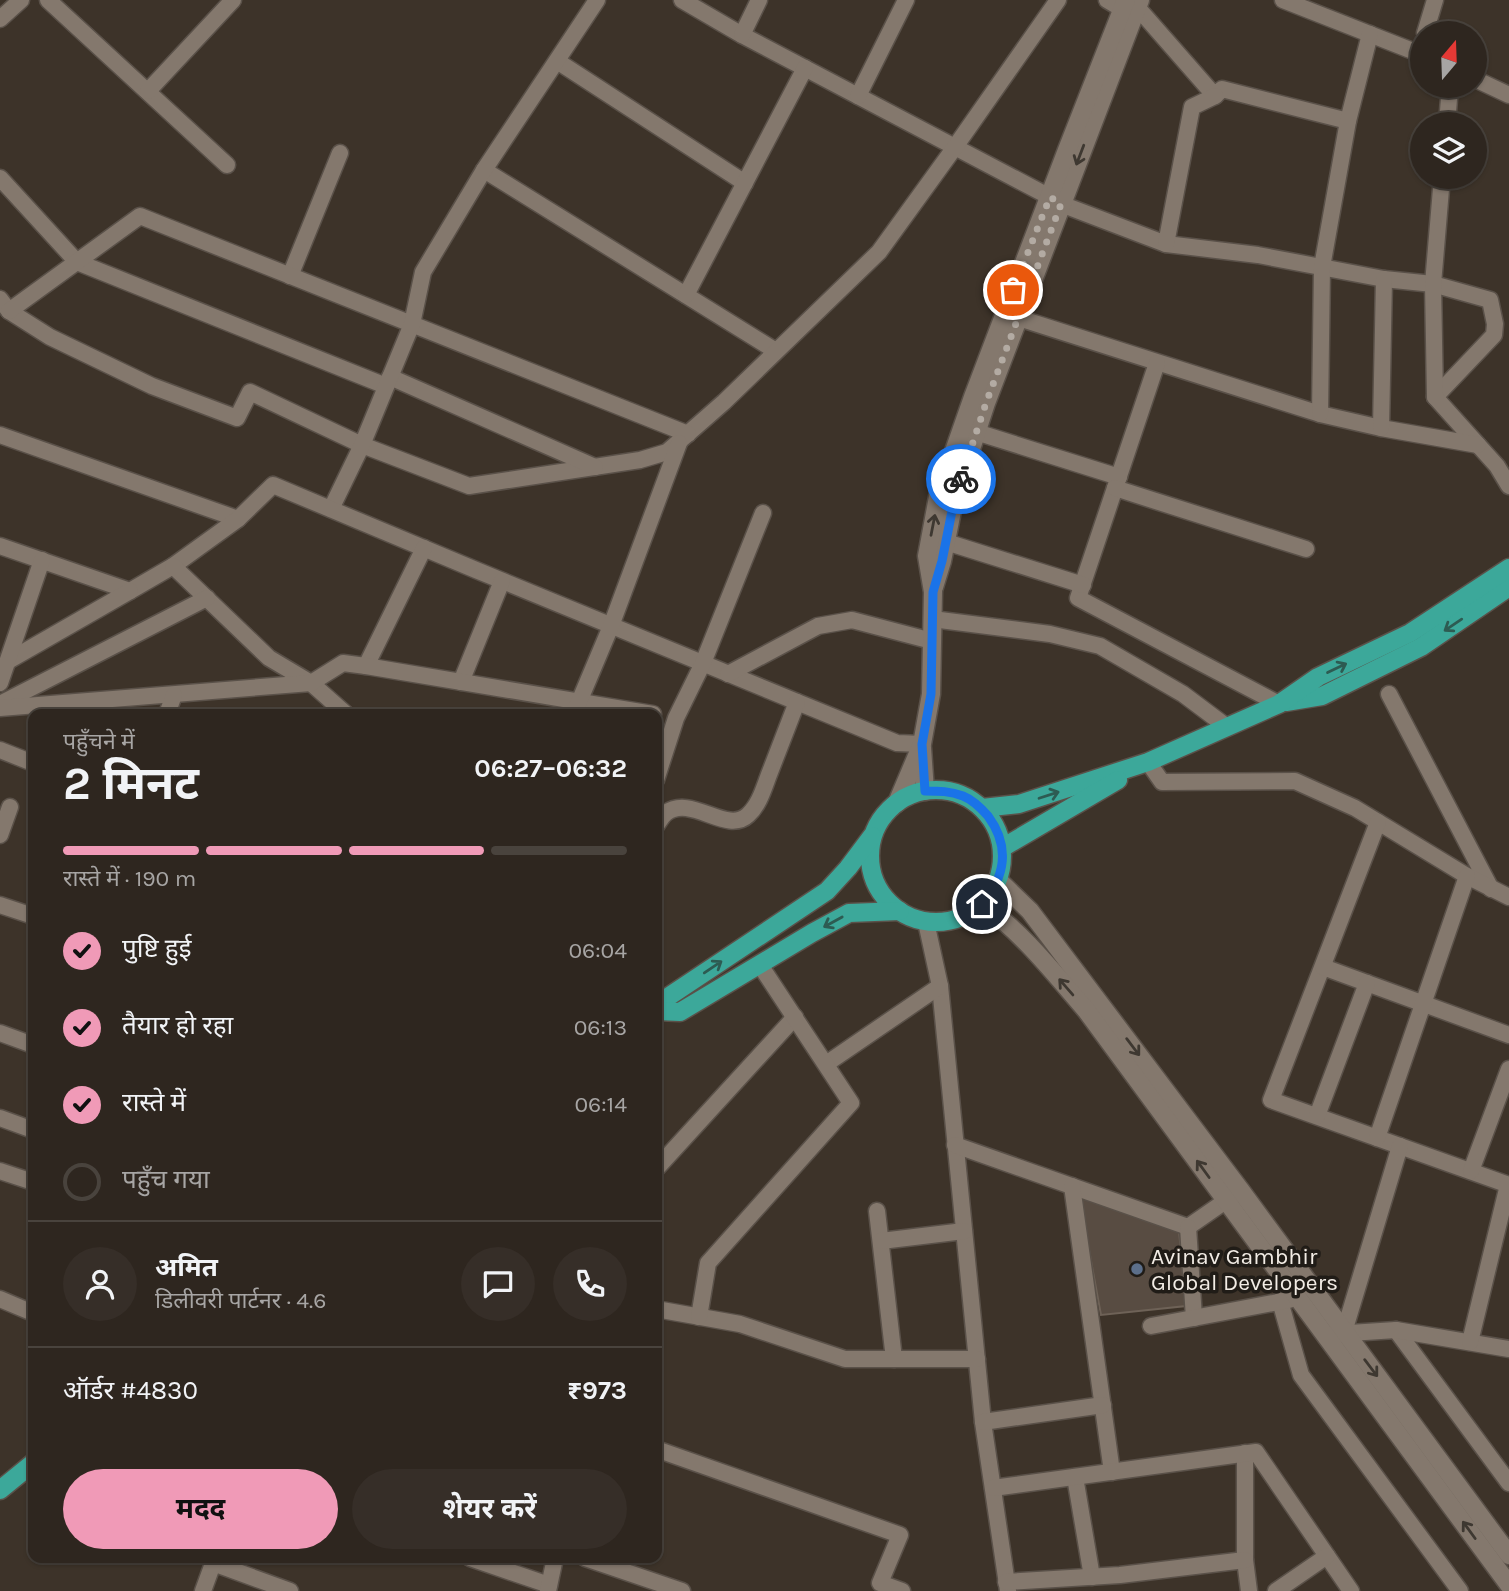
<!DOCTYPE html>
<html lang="hi">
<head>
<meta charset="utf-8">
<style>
	:root { --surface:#2e261f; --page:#362e28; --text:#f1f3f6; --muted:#a7a5a4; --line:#49433d; --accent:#f09ab7 }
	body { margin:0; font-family:Karla,"Noto Sans Devanagari",sans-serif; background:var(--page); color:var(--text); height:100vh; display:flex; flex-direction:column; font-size:26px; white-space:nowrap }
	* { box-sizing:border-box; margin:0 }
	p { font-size:23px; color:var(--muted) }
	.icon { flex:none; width:38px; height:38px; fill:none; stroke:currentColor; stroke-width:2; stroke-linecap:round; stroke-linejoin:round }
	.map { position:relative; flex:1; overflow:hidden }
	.details { position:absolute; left:28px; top:709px; width:634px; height:854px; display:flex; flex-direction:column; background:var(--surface); border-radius:14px; box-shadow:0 2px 5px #0004,0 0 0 2px var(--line) }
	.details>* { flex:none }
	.needle { width:46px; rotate:19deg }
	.fabs { position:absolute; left:1410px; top:21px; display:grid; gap:14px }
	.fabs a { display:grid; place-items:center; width:77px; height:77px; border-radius:50%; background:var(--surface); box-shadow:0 2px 5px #0004,0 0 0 2px var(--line); font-size:35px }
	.pin { position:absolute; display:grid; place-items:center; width:60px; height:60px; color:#fff; margin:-30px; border:4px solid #fff; border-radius:50%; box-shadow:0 2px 7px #0007 }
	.courier { position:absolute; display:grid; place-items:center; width:70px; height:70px; margin:-35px; border:5px solid #1a73e8; border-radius:50%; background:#fff; color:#222; box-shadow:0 2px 9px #0007 }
	.head em { font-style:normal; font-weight:700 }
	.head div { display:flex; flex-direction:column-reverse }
	.head { display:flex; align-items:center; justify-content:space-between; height:119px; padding:0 35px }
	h1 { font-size:46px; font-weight:700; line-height:52px }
	.bar { display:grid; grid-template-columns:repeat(4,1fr); gap:10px 7px; align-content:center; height:84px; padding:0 35px }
	.bar i { height:9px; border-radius:5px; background:var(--line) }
	.bar .on { background:var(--accent) }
	.bar p { grid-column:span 4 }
	.line { display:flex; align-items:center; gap:18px; padding:0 35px; border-top:2px solid var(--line) }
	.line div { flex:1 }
	.round { display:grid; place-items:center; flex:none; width:74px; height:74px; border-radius:37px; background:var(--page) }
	ol { padding:0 35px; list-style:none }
	li { display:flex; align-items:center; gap:21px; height:77px }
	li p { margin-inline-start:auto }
	li .icon { padding:7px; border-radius:50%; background:var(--accent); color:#111; stroke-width:4 }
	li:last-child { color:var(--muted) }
	li i { width:38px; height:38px; border:4px solid var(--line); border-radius:50% }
	.cta { display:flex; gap:14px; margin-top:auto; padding:14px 35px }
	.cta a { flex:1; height:80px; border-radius:42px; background:var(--accent); color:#111; font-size:28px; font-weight:700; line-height:80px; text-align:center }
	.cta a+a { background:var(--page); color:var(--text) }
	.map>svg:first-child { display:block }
</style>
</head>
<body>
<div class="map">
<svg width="1509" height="1591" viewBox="0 0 1509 1591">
	<rect width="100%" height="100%" fill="#3d3329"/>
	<polygon fill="#584c42" stroke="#6e6257" stroke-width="2" points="1079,1196 1179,1231 1186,1306 1101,1315"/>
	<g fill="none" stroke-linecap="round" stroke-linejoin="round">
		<defs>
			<g id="minor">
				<polyline points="48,0 227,165"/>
				<polyline points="682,0 742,35 1050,197 1061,204 1166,244 1258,255 1384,279 1433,284 1490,300 1495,324 1494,335 1435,397"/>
				<polyline points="1107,0 1132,15"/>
				<polyline points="1283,0 1423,55"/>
				<polyline points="1137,7 1215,96 1222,89 1348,121"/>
				<polyline points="0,19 21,0"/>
				<polyline points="1425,33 1435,0"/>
				<polyline points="742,35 759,0"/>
				<polyline points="557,61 745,183"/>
				<polyline points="1475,79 1509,95"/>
				<polyline points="148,91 233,0"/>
				<polyline points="858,96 906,0"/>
				<polyline points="1447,124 1450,86"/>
				<polyline points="484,170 776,351"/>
				<polyline points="1442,177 1433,284 1435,397 1497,466 1509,486"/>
				<polyline points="0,178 77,262 386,386"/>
				<polyline points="1166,244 1192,107 1215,96"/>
				<polyline points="290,276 340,153"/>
				<polyline points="686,295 805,68"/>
				<polyline points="0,299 9,311 50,337 152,386 237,418 250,392 362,445 469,486 640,460 667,452 724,402 879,252 955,147 1058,0"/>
				<polyline points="9,311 140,216 688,434"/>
				<polyline points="1009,315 1320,414 1381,428 1478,445"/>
				<polyline points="1157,363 1078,598 1279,704"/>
				<polyline points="390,377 595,467"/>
				<polyline points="1320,414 1322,267 1348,121 1370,34"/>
				<polyline points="1381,428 1384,279"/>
				<polyline points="976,432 1119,477"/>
				<polyline points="0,435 238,519"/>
				<polyline points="1115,488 1306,549"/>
				<polyline points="331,509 362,445 412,324 423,272 484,170 597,0"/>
				<polyline points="946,542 1083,585"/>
				<polyline points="0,546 130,591 173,566 238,519 273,485 476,570 897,743 922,744"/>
				<polyline points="173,566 269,658 311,683 346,714"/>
				<polyline points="932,619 1050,634 1100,646 1183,694 1227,727"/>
				<polyline points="8,661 130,591"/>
				<polyline points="366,666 424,548"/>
				<polyline points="728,674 818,626 852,620 932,641"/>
				<polyline points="461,682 502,581"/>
				<polyline points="0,683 42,560"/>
				<polyline points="1389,694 1491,889"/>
				<polyline points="0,704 207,598"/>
				<polyline points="0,708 311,683 343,663 366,666 653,714"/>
				<polyline points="167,714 174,695"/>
				<polyline points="572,714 579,702 611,626 679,443"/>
				<polyline points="0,750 33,763"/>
				<polyline points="1148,762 1162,782 1295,781 1355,808 1467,876 1509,897"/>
				<polyline points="656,780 676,718 703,663 763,513"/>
				<polyline points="1378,822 1271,1100 1509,1185"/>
				<path d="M656,826C659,822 662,816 666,813C691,794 727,835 748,815C760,804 764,787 770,772C779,749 788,725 797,702"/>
				<polyline points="0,835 10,807"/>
				<polyline points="0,905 33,916"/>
				<polyline points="926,922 940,986 983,1422 1008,1591"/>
				<polyline points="1323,967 1509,1035"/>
				<polyline points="0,1033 33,1045"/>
				<polyline points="826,1064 940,986"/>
				<polyline points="1317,1116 1367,983"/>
				<polyline points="0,1118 33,1130"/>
				<polyline points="1377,1138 1467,876"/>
				<polyline points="955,1145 1188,1227 1237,1193"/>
				<polyline points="656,1169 795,1017"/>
				<polyline points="0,1171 33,1182"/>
				<polyline points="1471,1171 1509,1069"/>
				<polyline points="1072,1186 1112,1472"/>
				<polyline points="877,1211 894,1359"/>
				<polyline points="1188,1227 1194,1318"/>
				<polyline points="881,1241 964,1231"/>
				<polyline points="0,1299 33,1313"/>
				<polyline points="1280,1301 1301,1375 1460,1591"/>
				<polyline points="656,1309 740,1324 845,1359 977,1359"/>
				<polyline points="699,1317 708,1263 851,1103 760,965"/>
				<polyline points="1151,1326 1289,1300"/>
				<polyline points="1396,1330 1509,1483"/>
				<polyline points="1344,1332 1400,1146"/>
				<polyline points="1334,1334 1396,1330 1509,1349"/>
				<polyline points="1470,1342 1508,1185"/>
				<polyline points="983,1422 1103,1405"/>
				<polyline points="656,1449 900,1535 880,1583 902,1591"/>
				<polyline points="1245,1453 1245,1560 1249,1591"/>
				<polyline points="1075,1477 1092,1577"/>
				<polyline points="993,1488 1256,1452 1351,1591"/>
				<polyline points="470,1558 549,1585"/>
				<polyline points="585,1558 682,1591"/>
				<polyline points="213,1563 290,1591"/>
				<polyline points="1006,1582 1120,1575 1245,1560"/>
				<polyline points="203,1591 215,1558"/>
				<polyline points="548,1591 555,1558"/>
				<polyline points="1276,1591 1327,1556"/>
			</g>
			<g id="tertiary">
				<polyline points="998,880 1030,911 1241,1191 1509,1555"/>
				<path d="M982,904C1023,933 1053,972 1086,1010L1509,1585"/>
			</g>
			<g id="secondary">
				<polyline points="934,587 942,561 954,501 986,403 1140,0"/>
				<polyline points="922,748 925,791"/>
				<polyline points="897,803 922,744 931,694 933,592 927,556 938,497 973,397 1067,150 1126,0"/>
			</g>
			<g id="primary">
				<polyline points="1286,702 1322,696 1421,647 1509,587"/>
				<circle cx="936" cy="856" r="66"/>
				<polyline points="982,808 1019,804 1148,762 1279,704 1318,677 1410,633 1509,568"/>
				<polyline points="1002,848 1118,780"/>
				<polyline points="656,1005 827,891 848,868 872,836"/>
				<polyline points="656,1011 680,1012 812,933 849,913 900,911"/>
				<polyline points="0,1490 33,1463"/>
			</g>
		</defs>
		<use href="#minor" stroke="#5a5149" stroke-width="19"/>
		<use href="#tertiary" stroke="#5a5149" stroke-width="21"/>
		<use href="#secondary" stroke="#5a5149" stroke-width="21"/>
		<use href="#primary" stroke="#5a5149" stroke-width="21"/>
		<use href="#minor" stroke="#84786d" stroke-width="16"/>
		<use href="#tertiary" stroke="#84786d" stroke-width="18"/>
		<use href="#secondary" stroke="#84786d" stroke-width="18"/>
		<use href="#primary" stroke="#3ca89a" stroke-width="18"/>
	</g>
	<defs><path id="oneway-shaft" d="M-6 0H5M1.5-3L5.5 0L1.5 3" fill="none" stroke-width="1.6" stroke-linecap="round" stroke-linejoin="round" transform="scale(1.75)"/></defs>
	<g stroke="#3e3831">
		<use href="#oneway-shaft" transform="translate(1080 155) rotate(111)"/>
		<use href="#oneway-shaft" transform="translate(933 525) rotate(-79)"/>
		<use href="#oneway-shaft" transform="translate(1066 987) rotate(-131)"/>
		<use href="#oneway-shaft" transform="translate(1133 1047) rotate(53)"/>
		<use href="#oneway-shaft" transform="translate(1203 1169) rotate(-126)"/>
		<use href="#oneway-shaft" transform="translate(1371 1368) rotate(53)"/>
		<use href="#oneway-shaft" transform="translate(1469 1530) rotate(-126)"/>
	</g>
	<g stroke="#2d5b52">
		<use href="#oneway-shaft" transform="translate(1453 625) rotate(146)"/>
		<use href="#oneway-shaft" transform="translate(1337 668) rotate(-26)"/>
		<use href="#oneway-shaft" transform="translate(1049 795) rotate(-18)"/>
		<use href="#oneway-shaft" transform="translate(833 922) rotate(151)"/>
		<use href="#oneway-shaft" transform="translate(713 967) rotate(-34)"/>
	</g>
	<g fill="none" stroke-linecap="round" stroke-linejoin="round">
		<polyline stroke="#b3aba3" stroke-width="7" stroke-dasharray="0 12.6" points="961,479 986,403 1061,204 1050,197 1013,290"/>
		<path stroke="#1a73e8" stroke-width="9" d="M961,479L954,501L942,561L933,592L931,694L922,744L925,791C939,791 950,791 963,796C973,800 981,808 988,816C1010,846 1006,876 982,904"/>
	</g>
	<circle fill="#5c6f8a" stroke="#201c17" stroke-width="2.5" cx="1137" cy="1269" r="7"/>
	<g text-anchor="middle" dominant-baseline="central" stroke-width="7" stroke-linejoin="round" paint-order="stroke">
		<g font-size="23" fill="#f2ece5" stroke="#201c17" text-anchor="start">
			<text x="1151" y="1256">Avinav Gambhir<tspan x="1151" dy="26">Global Developers</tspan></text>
		</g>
	</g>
</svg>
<div class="fabs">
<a><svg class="needle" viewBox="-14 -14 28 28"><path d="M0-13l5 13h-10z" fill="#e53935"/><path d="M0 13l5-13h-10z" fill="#a7a5a4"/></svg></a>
<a><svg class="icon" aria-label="layers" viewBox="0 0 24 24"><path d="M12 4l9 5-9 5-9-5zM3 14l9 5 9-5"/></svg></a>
</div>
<div class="pin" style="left:1013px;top:290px;background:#ea580c"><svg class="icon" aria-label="bag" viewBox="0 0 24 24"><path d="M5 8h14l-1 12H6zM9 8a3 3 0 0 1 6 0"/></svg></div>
<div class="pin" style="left:982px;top:904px;background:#1f2937"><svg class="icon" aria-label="home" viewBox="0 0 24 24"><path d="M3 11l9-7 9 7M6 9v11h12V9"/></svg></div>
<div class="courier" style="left:961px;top:479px"><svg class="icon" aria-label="bike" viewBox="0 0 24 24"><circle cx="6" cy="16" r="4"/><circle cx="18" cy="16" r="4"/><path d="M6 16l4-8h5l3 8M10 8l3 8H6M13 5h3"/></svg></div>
<section class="details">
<div class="head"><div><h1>2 मिनट</h1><p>पहुँचने में</p></div><em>06:27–06:32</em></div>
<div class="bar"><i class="on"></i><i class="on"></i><i class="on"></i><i></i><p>रास्ते में · 190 m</p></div>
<ol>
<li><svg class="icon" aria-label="check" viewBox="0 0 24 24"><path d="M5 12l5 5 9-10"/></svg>पुष्टि हुई<p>06:04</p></li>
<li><svg class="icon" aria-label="check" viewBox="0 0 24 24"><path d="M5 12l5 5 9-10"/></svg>तैयार हो रहा<p>06:13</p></li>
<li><svg class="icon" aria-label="check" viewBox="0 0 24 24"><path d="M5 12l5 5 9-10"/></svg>रास्ते में<p>06:14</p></li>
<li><i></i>पहुँच गया</li>
</ol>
<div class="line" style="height:126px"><a class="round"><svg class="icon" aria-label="person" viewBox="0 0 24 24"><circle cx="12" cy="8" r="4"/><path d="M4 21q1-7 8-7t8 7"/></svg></a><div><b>अमित</b><p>डिलीवरी पार्टनर · 4.6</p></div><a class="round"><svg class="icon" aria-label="chat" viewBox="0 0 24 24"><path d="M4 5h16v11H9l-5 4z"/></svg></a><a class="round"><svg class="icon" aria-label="phone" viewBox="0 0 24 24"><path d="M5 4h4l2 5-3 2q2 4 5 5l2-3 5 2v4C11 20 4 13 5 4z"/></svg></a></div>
<div class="line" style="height:91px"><div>ऑर्डर #4830</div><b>₹973</b></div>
<div class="cta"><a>मदद</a><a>शेयर करें</a></div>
</section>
</div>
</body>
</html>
